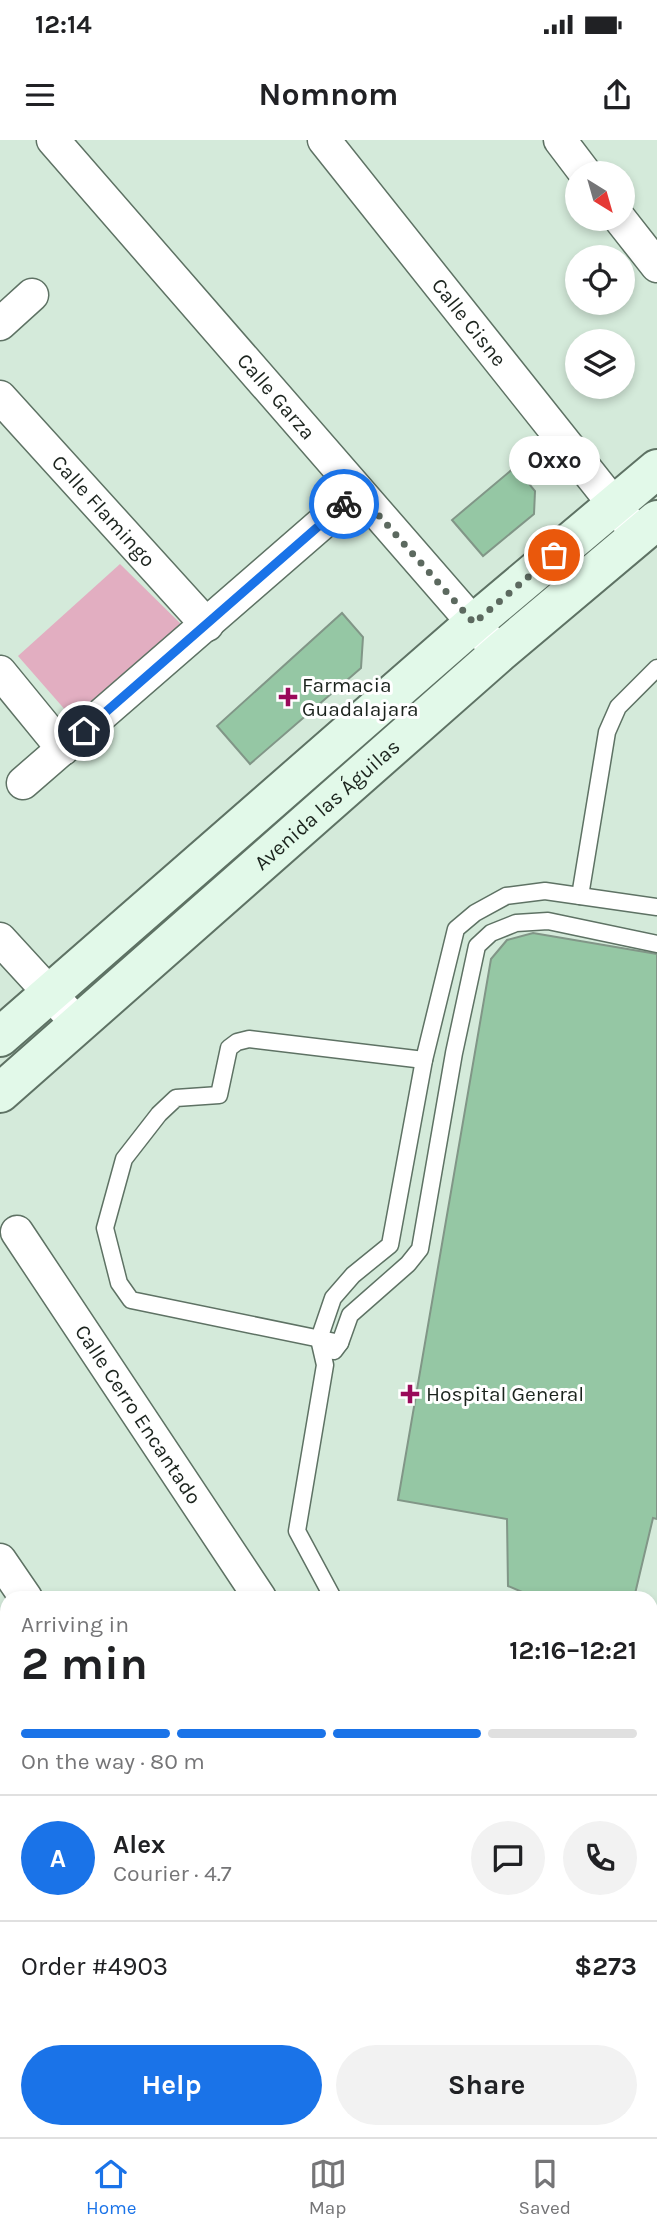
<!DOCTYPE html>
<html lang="en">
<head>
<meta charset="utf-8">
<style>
	:root { --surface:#fff; --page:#f2f2f2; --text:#202124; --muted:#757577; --line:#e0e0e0; --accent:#1a73e8 }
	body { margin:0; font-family:Karla,sans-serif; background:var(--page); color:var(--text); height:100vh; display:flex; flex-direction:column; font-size:26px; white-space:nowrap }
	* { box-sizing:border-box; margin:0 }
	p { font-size:23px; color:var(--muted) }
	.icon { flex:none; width:38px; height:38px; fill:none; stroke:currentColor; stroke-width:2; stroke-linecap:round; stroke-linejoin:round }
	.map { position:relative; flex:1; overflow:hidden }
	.side { position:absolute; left:0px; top:1451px; width:658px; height:548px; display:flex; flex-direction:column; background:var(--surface); border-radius:21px 21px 0 0; box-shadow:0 4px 10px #0003 }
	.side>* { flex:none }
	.needle { width:46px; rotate:143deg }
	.tools { position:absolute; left:565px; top:21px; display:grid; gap:14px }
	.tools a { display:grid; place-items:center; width:70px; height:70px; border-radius:50%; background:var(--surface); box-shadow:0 4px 10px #0003; font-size:35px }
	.pin { position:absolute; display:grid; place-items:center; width:60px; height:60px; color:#fff; margin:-30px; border:4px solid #fff; border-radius:50%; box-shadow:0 2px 7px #0007 }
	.courier { position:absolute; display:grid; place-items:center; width:70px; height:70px; margin:-35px; border:5px solid #1a73e8; border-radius:50%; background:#fff; color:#222; box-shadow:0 2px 9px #0007 }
	.bubble { position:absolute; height:49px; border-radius:24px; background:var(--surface); box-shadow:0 4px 10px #0003; font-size:23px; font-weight:700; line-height:49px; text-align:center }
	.head em { font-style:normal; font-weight:700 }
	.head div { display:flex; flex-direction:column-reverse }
	.head { display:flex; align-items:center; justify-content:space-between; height:119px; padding:0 21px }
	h1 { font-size:46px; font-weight:700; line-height:52px }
	.bar { display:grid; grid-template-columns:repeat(4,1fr); gap:10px 7px; align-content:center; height:84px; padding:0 21px }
	.bar i { height:9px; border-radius:5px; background:var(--line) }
	.bar .active { background:var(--accent) }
	.bar p { grid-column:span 4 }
	.line { display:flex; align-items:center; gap:18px; padding:0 21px; border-top:2px solid var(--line) }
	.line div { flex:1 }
	.round { display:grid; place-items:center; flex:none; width:74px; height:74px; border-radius:37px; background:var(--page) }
	.action { display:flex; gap:14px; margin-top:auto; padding:14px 21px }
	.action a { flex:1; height:80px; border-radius:42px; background:var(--accent); color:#fff; font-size:28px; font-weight:700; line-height:80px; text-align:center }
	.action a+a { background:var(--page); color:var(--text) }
	.status { display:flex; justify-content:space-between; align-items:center; height:49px; padding:0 35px; background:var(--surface); direction:ltr }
	.status svg { height:19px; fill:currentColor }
	header { display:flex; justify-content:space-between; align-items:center; height:91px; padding:0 21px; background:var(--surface); font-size:32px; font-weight:700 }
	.tabs { display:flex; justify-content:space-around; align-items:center; height:98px; border-top:2px solid var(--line); background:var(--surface); font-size:19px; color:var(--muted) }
	.tabs a { display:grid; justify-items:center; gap:4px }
	.tabs .active { color:var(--accent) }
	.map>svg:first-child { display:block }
</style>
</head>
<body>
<div class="status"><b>12:14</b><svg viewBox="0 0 49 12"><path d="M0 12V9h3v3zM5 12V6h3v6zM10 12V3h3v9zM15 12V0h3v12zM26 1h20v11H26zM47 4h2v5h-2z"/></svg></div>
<header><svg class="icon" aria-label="menu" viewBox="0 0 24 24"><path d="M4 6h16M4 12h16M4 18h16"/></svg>Nomnom<svg class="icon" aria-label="share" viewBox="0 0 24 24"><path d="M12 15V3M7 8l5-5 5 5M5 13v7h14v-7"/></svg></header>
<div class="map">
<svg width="657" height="1997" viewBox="0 0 657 1997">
	<rect width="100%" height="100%" fill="#d4eada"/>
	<g fill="#e2aec1">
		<polygon points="120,424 182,485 74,580 18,516"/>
		<polygon points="0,1794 7,1804 7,1899 0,1904"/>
	</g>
	<g fill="#95c7a4" stroke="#819687" stroke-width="2">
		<polygon points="515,327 535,351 534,374 483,416 452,380"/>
		<polygon points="342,473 363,497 361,528 250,624 217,586"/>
		<polygon points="533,793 657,814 657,1379 653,1378 634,1458 536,1458 508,1446 507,1379 398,1360 491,819 507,800"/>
	</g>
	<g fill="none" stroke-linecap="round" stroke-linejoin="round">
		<defs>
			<g id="lane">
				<polyline points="580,756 607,592 618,567 657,528"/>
				<polyline points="340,1203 131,1160 119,1143 105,1088 124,1019 159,974 176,958 219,955 229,908 237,902 249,899 424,920"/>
				<polyline points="334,1211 340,1203 350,1175 408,1124 420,1109 454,913 477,806 491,793 516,783 548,781 657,804"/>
				<polyline points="333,1458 297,1391 325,1225 319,1199 333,1158 353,1135 390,1105 424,920 456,789 475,773 506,756 545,751 657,767"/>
				<polyline points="651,1505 657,1479"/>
				<polyline points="651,1524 657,1524"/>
				<polyline points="651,1546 657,1547"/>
			</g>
			<g id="street">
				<path id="s1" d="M53,0L489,501"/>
				<path id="s2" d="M324,0L628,382"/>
				<polyline points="560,0 585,33"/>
				<polyline points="620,79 657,126"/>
				<polyline points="0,184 32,155"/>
				<path id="s3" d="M0,257L207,485"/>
				<polyline points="0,532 63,609"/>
				<polyline points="23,643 358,352"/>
				<polyline points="0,799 78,884"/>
				<path id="s4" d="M17,1092L260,1458"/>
				<polyline points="0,1420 26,1458"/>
				<polyline points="0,1749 7,1760"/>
				<polyline points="159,1992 163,1997"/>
				<polyline points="389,1992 393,1997"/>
			</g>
			<g id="secondary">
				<polyline points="0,897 474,483 657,329"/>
				<path id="s5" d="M0,953L499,513L657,380"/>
				<polyline points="651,1919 657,1914"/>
				<polyline points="557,1997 564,1992"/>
				<polyline points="647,1997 657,1988"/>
			</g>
		</defs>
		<use href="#lane" stroke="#5e7264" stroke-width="19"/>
		<use href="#street" stroke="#5e7264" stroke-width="35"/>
		<use href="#secondary" stroke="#5e7264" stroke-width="42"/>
		<use href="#lane" stroke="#fff" stroke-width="16"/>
		<use href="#street" stroke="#fff" stroke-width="32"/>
		<use href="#secondary" stroke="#e2f9e9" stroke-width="38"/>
	</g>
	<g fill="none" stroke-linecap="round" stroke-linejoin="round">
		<polyline stroke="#5c695f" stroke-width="7" stroke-dasharray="0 12.6" points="344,364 358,352 474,483 554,415"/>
		<polyline stroke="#1a73e8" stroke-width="9" points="84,591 344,364"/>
	</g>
	<g fill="#9a0a5a" stroke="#fff" stroke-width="2.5">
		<path d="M284.5 546.5h7v7h7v7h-7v7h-7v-7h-7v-7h7z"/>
		<path d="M406.5 1243.5h7v7h7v7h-7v7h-7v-7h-7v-7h7z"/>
	</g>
	<g text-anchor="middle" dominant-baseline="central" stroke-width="6" stroke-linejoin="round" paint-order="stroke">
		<g font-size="21" fill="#1b231d" stroke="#fff">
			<text stroke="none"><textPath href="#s2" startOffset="233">Calle Cisne</textPath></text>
			<text stroke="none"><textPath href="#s1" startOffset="340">Calle Garza</textPath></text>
			<text stroke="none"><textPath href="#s3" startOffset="154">Calle Flamingo</textPath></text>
			<text stroke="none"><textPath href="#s5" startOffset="436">Avenida las Águilas</textPath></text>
			<text stroke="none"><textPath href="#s4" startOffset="219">Calle Cerro Encantado</textPath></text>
		</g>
		<g font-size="21" fill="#1b231d" stroke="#fff" text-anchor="start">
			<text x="302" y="545">Farmacia<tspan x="302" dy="24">Guadalajara</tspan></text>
			<text x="426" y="1254">Hospital General</text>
		</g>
	</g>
</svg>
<div class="tools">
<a><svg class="needle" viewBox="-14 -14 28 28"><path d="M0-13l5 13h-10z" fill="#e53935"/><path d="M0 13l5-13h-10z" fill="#757577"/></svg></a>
<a><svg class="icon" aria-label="locate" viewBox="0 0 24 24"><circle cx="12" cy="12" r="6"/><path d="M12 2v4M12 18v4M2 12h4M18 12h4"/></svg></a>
<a><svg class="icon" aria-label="layers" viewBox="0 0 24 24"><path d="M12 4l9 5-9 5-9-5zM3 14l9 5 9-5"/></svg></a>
</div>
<div class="pin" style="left:554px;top:415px;background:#ea580c"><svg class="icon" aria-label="bag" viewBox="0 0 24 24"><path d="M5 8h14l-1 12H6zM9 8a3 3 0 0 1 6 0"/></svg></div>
<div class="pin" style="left:84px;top:591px;background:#1f2937"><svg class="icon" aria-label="home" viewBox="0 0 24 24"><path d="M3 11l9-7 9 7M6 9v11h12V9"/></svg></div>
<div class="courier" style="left:344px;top:364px"><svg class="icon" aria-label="bike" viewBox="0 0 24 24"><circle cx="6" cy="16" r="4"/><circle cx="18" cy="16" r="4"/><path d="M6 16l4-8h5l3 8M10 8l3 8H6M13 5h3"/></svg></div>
<div class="bubble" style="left:509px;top:296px;width:91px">Oxxo</div>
<section class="side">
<div class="head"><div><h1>2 min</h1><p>Arriving in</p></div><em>12:16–12:21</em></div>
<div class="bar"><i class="active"></i><i class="active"></i><i class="active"></i><i></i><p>On the way · 80 m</p></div>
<div class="line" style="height:126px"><b class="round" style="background:var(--accent);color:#fff">A</b><div><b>Alex</b><p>Courier · 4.7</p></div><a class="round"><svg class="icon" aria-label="chat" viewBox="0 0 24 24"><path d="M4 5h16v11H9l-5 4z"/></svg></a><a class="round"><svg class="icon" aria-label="phone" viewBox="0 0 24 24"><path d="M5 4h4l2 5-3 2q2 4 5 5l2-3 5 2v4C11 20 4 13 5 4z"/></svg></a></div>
<div class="line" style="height:91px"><div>Order #4903</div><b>$273</b></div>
<div class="action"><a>Help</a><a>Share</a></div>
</section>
</div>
<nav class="tabs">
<a class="active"><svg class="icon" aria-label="home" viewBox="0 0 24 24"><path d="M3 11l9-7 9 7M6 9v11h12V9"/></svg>Home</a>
<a><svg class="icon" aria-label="map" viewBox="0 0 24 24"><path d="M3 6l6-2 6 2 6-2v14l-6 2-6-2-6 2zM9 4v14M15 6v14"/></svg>Map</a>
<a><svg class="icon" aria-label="saved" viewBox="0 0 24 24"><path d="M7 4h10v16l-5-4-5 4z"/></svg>Saved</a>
</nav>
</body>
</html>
